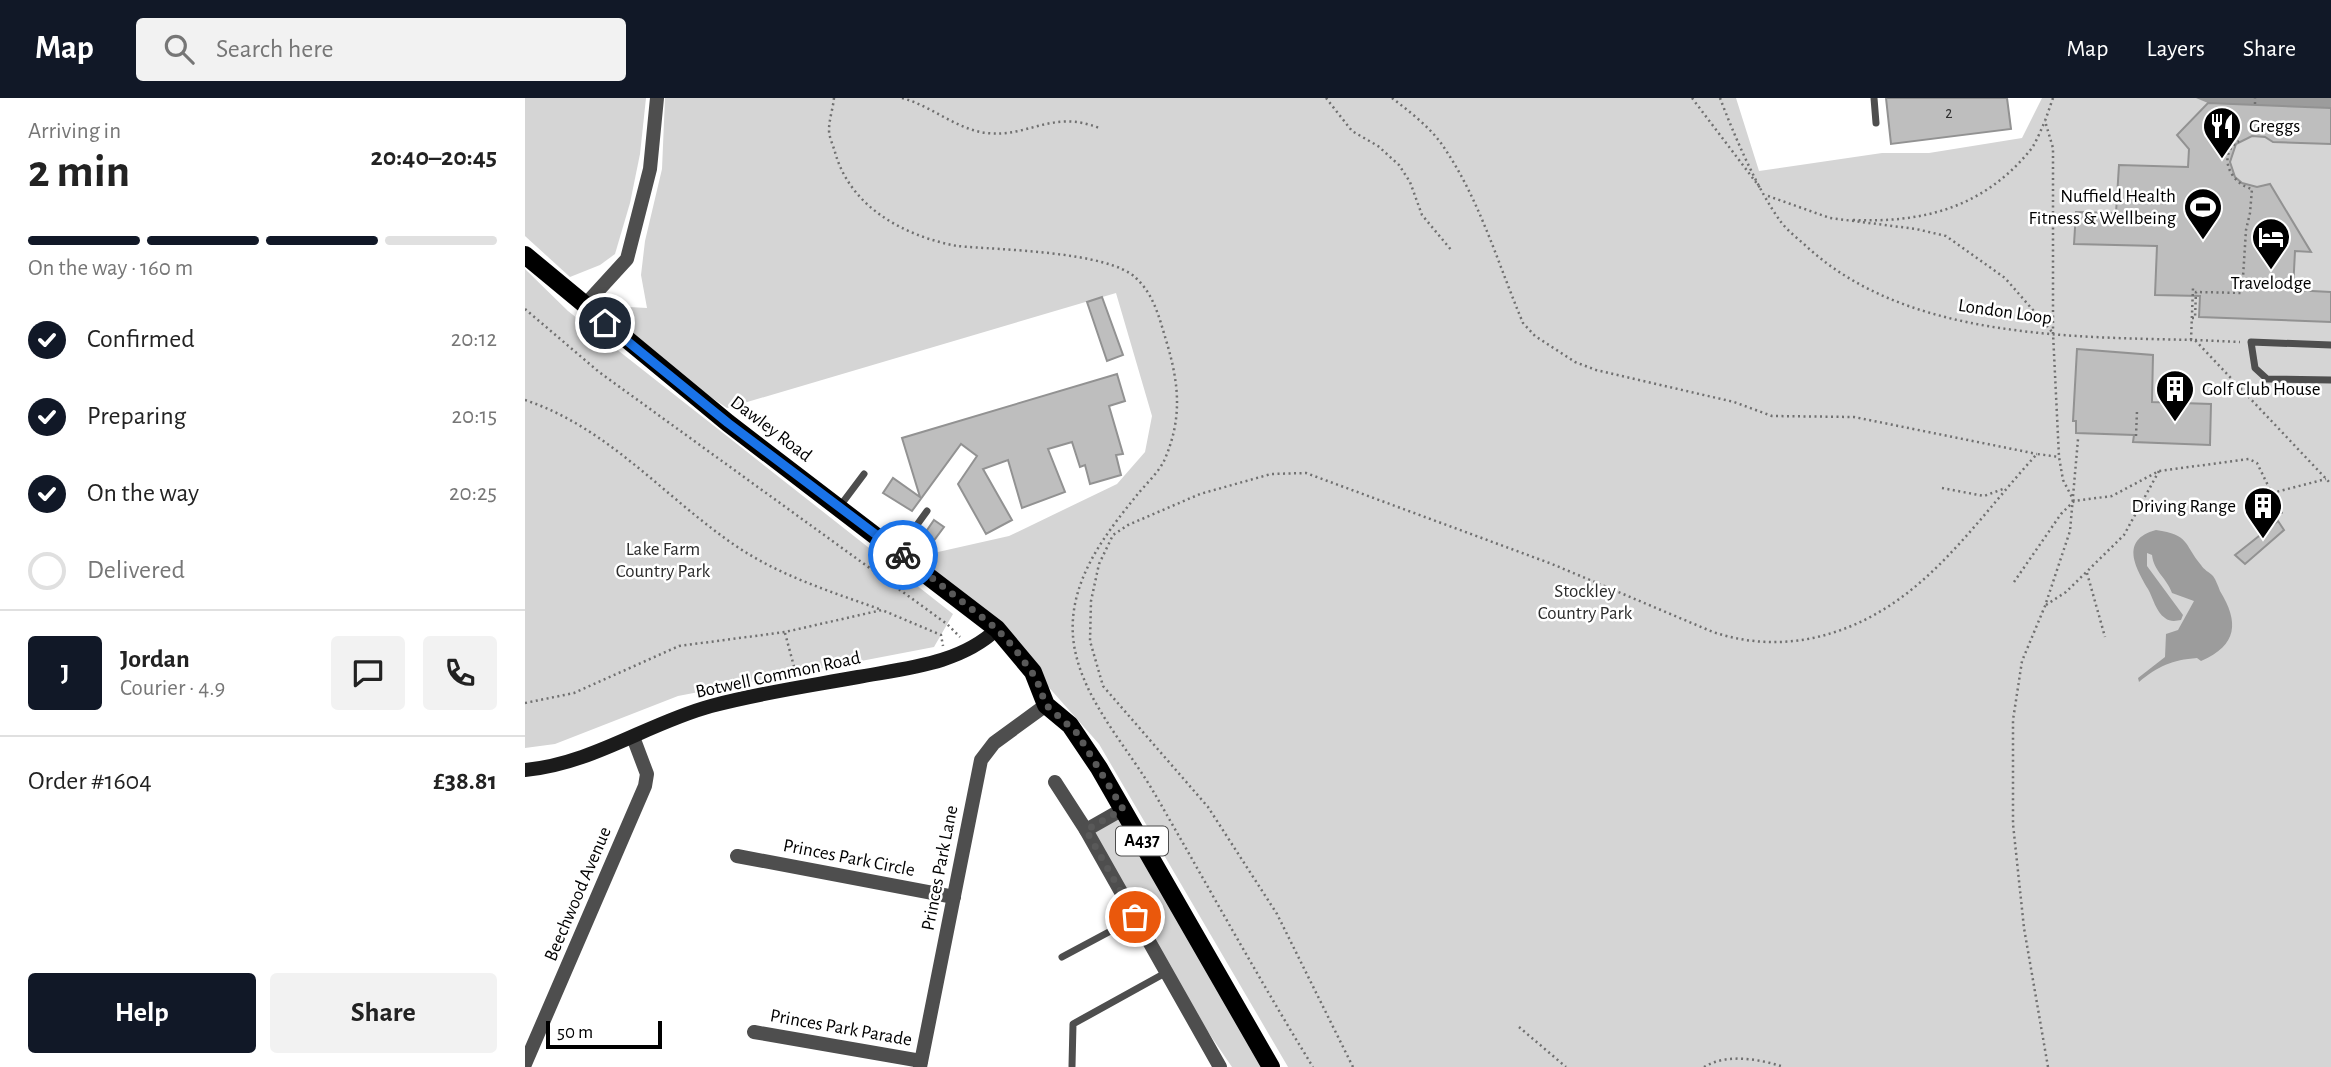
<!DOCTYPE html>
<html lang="en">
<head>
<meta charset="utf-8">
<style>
	:root { --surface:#fff; --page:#f2f2f2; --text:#222; --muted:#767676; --line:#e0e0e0; --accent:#111827 }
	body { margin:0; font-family:"Alegreya Sans",sans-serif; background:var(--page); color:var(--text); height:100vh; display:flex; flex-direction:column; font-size:26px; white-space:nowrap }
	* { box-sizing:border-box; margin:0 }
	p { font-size:23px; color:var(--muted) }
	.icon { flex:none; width:38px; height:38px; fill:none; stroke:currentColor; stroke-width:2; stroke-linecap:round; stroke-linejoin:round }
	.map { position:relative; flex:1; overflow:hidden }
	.side { display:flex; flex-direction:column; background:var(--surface); width:525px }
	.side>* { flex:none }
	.scale { position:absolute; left:21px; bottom:18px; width:116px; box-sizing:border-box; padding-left:7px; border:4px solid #000; border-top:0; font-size:19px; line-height:24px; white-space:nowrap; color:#000; -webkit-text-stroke:5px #fff; paint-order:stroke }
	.pin { position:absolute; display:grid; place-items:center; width:60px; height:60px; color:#fff; margin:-30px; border:4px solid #fff; border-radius:50%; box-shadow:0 2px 7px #0007 }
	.courier { position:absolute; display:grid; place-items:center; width:70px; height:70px; margin:-35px; border:5px solid #1a73e8; border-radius:50%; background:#fff; color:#222; box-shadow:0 2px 9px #0007 }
	.head em { font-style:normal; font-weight:600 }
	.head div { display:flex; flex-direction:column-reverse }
	.head { display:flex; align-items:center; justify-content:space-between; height:119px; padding:0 28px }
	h1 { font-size:46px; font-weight:600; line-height:52px }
	.bar { display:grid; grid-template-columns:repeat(4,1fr); gap:10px 7px; align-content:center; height:84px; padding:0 28px }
	.bar i { height:9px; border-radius:5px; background:var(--line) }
	.bar .selected { background:var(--accent) }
	.bar p { grid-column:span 4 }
	.line { display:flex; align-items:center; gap:18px; padding:0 28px; border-top:2px solid var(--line) }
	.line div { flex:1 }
	.round { display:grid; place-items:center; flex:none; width:74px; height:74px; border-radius:7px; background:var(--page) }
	ol { padding:0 28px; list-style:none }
	li { display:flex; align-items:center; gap:21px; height:77px }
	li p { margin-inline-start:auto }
	li .icon { padding:7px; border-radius:50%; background:var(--accent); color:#fff; stroke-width:4 }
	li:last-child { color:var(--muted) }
	li i { width:38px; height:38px; border:4px solid var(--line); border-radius:50% }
	.button { display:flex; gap:14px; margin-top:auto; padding:14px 28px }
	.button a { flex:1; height:80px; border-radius:7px; background:var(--accent); color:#fff; font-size:28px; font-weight:600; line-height:80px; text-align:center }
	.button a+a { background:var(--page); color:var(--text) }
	header { display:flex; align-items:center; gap:42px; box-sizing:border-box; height:98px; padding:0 35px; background:var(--accent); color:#fff }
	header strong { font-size:33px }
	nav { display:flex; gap:38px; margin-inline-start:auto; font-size:24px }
	.search { width:490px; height:63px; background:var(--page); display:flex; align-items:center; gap:18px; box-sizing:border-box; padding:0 24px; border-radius:7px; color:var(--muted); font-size:26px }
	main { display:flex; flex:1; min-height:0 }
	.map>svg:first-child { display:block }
</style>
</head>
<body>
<header>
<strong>Map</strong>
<div class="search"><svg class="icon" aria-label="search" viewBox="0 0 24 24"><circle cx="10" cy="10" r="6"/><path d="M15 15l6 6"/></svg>Search here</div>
<nav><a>Map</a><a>Layers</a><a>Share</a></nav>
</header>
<main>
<section class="side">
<div class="head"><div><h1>2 min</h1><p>Arriving in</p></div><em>20:40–20:45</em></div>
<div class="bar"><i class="selected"></i><i class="selected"></i><i class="selected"></i><i></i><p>On the way · 160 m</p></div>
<ol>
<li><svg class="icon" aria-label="check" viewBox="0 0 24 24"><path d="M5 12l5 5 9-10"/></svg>Confirmed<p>20:12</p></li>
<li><svg class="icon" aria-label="check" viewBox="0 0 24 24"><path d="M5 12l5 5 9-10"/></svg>Preparing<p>20:15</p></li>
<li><svg class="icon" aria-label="check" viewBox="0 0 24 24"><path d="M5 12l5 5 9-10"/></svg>On the way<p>20:25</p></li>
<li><i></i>Delivered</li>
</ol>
<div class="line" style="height:126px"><b class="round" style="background:var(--accent);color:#fff">J</b><div><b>Jordan</b><p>Courier · 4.9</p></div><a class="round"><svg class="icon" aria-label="chat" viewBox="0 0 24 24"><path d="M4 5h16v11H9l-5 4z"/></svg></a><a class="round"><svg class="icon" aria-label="phone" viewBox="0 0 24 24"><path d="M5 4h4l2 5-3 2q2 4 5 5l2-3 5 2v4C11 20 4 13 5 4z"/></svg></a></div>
<div class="line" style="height:91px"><div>Order #1604</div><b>£38.81</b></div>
<div class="button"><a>Help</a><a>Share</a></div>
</section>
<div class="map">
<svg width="1806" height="969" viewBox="0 0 1806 969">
	<rect width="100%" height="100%" fill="#fff"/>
	<g fill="#d5d5d5">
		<polygon points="0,0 121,0 115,56 105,105 90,156 75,167 45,179 0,138"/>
		<polygon points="140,0 1211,0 1234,73 1357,55 1404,55 1497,40 1517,0 1806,0 1806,969 763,969 574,646 490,551 392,468 413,454 484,438 592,386 620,354 627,318 591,195 202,310 175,292 97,228 104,209 122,210 116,177 120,143 137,71"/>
		<polygon points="0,171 43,213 428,516 409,549 153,598 30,646 0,650"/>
		<polygon points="598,711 747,969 707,969 642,874 561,732"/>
	</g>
	<g fill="#9c9c9c">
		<polygon points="1671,0 1806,0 1806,10 1683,5"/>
		<path d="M1631,432C1665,437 1658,445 1676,467C1679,472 1684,474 1688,478C1691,482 1693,488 1695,493C1714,524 1713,547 1676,563L1672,560C1647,562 1633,568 1614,584L1613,580L1640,559L1641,536L1653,532L1669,503L1647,495C1642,480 1629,474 1627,457L1622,455V468L1658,517L1656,522C1651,523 1645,524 1640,520C1631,514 1628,500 1623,491C1611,470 1594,442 1631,432Z"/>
	</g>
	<g fill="#bebebe" stroke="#929292" stroke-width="2">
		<polygon points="1361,0 1482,0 1486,31 1366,46"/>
		<polygon points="1683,5 1806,10 1806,46 1748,44 1740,39 1727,38 1711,46 1705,64 1710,79 1717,85 1732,89 1745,86 1786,154 1770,153 1768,192 1806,194 1806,224 1674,219 1675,198 1630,197 1632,148 1549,146 1551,114 1591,115 1594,67 1663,69 1664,51 1652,37"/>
		<polygon points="577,199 598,257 582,263 562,204"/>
		<polygon points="1552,251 1628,257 1627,304 1686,306 1685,347 1608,344 1609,337 1551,335 1551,323 1548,323"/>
		<polygon points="592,276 600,303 584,308 598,356 591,357 596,377 565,386 560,367 555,369 547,344 523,351 540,394 497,410 483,362 458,371 487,422 461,436 433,386 452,358 436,346 387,413 358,395 368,380 395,399 377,340"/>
		<polygon points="409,422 419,429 407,445 398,438"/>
		<polygon points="1753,423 1759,432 1720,466 1710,457"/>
	</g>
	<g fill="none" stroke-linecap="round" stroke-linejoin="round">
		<g stroke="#707070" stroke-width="2.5" stroke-dasharray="2 3.5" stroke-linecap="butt">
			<path d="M309,0C308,10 304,22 304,32C304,39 308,47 310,54C325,109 379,138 432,148C474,152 583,153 611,180C629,197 634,219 641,242C654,285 658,320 639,363C633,375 620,387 612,397C578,439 540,488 549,547C558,603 603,649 631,698C683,788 733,880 788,969"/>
			<path d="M377,0C407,8 432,32 462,35C503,40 527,11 574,30"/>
			<polyline points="801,0 827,33 853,48 874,67 885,84 897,117 927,153"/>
			<path d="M867,0C885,14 905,29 918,48C955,102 973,166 998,225L1010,238L1050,264L1071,272L1209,304L1247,318L1329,319L1512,356"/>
			<polyline points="1167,0 1236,91"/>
			<path d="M1195,0C1209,37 1233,93 1256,124C1263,133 1272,140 1280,147C1379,240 1541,239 1670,242L1806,386"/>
			<polyline points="1528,0 1520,23 1528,50 1528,235 1534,359 1538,382 1549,403 1587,398 1634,373 1724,361 1732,365 1757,416"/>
			<polyline points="1730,6 1730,0"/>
			<polyline points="1243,98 1305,120 1391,131 1421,138 1480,180 1528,235"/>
			<path d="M1328,122C1397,125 1456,110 1502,56C1510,48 1515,34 1520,23"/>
			<polyline points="0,211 74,274 422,526 435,539"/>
			<path d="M1667,220H1670L1671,194L1717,195L1721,132L1725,115L1727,91C1706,86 1691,57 1714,43"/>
			<polyline points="1666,242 1668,190"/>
			<polyline points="1670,242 1715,244"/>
			<path d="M0,302C84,330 139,399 211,448C255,478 307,494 357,512"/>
			<polyline points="1611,338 1612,313"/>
			<polyline points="1417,390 1459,398 1478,391"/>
			<polyline points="1747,395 1801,381"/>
			<polyline points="1562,475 1580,539"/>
			<polyline points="1489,484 1536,416 1549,403"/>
			<polyline points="1521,507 1541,494 1599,437 1634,373"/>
			<polyline points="260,535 271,576"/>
			<polyline points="0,605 49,595 154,548 260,534 357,512 416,537 418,548"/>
			<polyline points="994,929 1041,969"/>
			<path d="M828,969L752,816L683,709L578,588L565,543L566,503L574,466L588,437L603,427L675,396L746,376L781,375L1027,466L1188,534C1221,545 1254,547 1288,540C1393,517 1444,430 1512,356L1534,359"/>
			<path d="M1179,969C1202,955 1234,961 1259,969"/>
			<polyline points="1523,969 1499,830 1488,726 1488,622 1497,563 1520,508 1545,433 1553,341"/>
		</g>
		<g stroke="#4e4e4e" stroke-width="7">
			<polyline points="1349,0 1351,25"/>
			<polyline points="1806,247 1726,244 1730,270 1742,281 1806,282"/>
			<polyline points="315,408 339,376"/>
			<polyline points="373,453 402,413"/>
			<polyline points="537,859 610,820"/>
			<polyline points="547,968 548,926 642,874"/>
		</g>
		<g stroke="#4e4e4e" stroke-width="14">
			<polyline points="59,208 102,161 125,71 132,0"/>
			<polyline points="530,684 561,732 695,969"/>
			<polyline points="561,732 598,711"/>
			<polyline points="212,758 429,799"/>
			<polyline points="229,934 396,963"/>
			<polyline points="0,966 120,688 122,676 108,639"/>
			<polyline points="395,969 456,662 469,645 521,607"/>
		</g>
		<path stroke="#1b1b1b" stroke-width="14" d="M0,672C67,666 123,625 186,608C234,595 284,588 333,579C382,570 435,566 472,531"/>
		<polyline stroke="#000" stroke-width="18" points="0,157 203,325 472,531 508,574 521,607 545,627 574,670 746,969"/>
	</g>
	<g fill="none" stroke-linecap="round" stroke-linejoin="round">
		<polyline stroke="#595959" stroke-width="7" stroke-dasharray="0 12.6" points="378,457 472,531 490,551 511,580 521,607 552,635 598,711 561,732 610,819"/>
		<polyline stroke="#1a73e8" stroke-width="9" points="80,225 203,325 378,457"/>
	</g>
	<defs>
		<symbol id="restaurant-pin" viewBox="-11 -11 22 30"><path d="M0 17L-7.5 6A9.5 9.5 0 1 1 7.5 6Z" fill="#000" stroke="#fff"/><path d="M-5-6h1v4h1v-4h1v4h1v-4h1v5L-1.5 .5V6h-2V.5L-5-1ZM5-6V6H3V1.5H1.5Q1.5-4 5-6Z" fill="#fff"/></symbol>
		<symbol id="stadium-pin" viewBox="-11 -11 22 30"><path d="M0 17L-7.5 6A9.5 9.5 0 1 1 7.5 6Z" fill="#000" stroke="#fff"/><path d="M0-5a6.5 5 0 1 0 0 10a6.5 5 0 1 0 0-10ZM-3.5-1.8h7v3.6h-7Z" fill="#fff"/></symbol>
		<symbol id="hotel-pin" viewBox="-11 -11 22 30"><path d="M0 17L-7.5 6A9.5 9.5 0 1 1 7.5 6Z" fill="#000" stroke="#fff"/><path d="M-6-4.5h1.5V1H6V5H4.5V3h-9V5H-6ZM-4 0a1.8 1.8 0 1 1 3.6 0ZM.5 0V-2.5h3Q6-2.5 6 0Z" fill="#fff"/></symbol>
		<symbol id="building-pin" viewBox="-11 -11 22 30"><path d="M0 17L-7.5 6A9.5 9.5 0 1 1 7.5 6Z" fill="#000" stroke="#fff"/><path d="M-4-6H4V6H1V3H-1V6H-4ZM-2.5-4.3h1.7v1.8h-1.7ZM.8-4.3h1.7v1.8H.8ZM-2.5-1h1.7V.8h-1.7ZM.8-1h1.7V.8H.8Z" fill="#fff"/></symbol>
	</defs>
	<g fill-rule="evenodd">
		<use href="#restaurant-pin" x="1675" y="6" width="44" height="60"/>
		<use href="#stadium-pin" x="1656" y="87" width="44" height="60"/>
		<use href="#hotel-pin" x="1724" y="117" width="44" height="60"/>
		<use href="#building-pin" x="1628" y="269" width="44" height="60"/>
		<use href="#building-pin" x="1716" y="386" width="44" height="60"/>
	</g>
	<g text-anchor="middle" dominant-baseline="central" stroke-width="5" stroke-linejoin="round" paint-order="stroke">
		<g font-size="16" fill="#303030">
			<text x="1424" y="15">2</text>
		</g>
		<rect fill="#fff" stroke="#4c4c4c" stroke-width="2" x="591" y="728.5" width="52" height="29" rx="5"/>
		<g font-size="18" font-weight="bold" fill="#000">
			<text x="617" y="743">A437</text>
		</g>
		<g font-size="19" fill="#000" stroke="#fff" text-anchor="start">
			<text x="1724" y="28">Greggs</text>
			<text x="1651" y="98" text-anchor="end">Nuffield Health<tspan x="1651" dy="22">Fitness &amp; Wellbeing</tspan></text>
			<text x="1746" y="185" text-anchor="middle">Travelodge</text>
			<text x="1677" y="291">Golf Club House</text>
			<text x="1711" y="408" text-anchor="end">Driving Range</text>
		</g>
		<g font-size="19" fill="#000" stroke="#fff">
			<text transform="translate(1480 214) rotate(8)">London Loop</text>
			<text transform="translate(246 331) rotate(37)">Dawley Road</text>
			<text transform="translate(253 577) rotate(-12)">Botwell Common Road</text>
			<text transform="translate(324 760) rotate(11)">Princes Park Circle</text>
			<text transform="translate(415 770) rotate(-79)">Princes Park Lane</text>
			<text transform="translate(53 796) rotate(-67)">Beechwood Avenue</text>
			<text transform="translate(316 930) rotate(10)">Princes Park Parade</text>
		</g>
		<g font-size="19" fill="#2c2c2c" stroke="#fff">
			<text x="138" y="451">Lake Farm<tspan x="138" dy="22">Country Park</tspan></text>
			<text x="1060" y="493">Stockley<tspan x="1060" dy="22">Country Park</tspan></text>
		</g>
	</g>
</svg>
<div class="scale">50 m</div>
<div class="pin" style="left:610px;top:819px;background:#ea580c"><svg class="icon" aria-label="bag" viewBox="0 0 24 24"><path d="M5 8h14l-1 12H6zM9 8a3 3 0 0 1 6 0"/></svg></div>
<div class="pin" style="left:80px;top:225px;background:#1f2937"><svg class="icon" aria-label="home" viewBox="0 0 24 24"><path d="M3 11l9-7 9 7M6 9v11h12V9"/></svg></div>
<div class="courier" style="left:378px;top:457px"><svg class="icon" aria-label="bike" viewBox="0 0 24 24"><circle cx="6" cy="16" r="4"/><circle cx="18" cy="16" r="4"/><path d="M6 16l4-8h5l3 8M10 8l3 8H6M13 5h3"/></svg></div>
</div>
</main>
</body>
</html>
